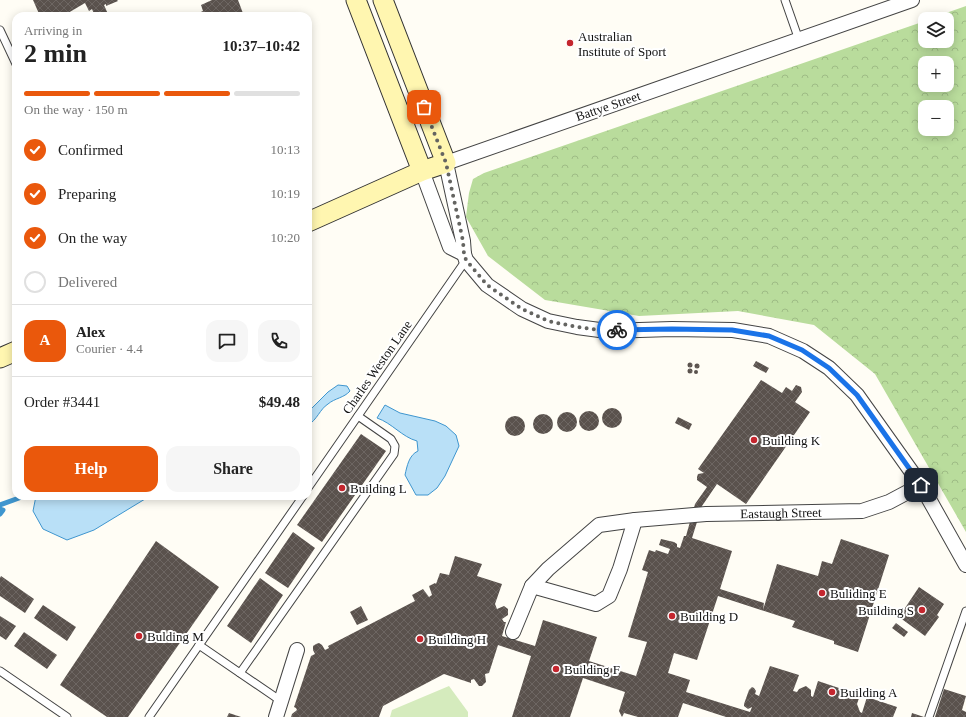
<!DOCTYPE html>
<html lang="en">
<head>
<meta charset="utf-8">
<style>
	:root { --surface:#fff; --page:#f6f6f6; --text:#222; --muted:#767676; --line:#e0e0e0; --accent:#ea580c }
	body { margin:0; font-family:Georgia,serif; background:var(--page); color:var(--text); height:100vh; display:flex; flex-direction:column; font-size:15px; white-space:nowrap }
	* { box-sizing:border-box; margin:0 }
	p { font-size:13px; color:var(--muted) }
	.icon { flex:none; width:22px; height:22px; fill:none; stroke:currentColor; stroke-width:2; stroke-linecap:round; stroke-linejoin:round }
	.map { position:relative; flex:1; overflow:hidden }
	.details { position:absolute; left:12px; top:12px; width:300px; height:488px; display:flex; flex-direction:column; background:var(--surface); border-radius:12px; box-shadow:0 2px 10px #0003 }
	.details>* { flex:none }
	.controls { position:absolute; left:918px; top:12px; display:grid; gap:8px }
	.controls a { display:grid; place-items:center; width:36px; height:36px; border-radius:8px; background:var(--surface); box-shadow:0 2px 10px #0003; font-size:20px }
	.pin { position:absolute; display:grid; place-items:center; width:34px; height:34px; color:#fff; margin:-17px; border-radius:8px; box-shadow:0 2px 6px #0006 }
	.courier { position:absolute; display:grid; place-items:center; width:40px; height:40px; margin:-20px; border:3px solid #1a73e8; border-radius:50%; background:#fff; color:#222; box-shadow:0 1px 5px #0007 }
	.headline em { font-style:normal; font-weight:700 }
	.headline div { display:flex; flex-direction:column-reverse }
	.headline { display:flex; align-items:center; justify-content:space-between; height:68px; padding:0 12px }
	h1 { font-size:26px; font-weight:700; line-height:30px }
	.bar { display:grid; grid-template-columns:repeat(4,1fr); gap:6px 4px; align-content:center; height:48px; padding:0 12px }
	.bar i { height:5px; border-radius:3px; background:var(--line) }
	.bar .selected { background:var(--accent) }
	.bar p { grid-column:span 4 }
	.line { display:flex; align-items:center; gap:10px; padding:0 12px; border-top:1px solid var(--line) }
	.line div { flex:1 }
	.round { display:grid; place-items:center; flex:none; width:42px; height:42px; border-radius:12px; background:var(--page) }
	ol { padding:0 12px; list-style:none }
	li { display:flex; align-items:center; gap:12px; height:44px }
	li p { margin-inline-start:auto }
	li .icon { padding:4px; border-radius:50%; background:var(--accent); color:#fff; stroke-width:4 }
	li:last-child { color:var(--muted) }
	li i { width:22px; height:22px; border:2px solid var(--line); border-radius:50% }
	.action { display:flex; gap:8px; margin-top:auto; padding:8px 12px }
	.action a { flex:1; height:46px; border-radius:12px; background:var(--accent); color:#fff; font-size:16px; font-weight:700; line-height:46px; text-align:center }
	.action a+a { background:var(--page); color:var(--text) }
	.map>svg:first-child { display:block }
</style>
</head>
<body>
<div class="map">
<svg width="966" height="717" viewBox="0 0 966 717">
	<defs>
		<pattern id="forest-crowns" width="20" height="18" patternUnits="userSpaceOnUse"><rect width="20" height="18" fill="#b9dc9c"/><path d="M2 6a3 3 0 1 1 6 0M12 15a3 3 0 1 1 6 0" fill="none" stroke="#9ebc85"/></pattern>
		<pattern id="building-cross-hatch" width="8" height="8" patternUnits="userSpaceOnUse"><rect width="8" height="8" fill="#5a524d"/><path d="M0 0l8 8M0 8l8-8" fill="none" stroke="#6d6662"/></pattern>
	</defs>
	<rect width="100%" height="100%" fill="#fffdf5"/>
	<path fill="url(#forest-crowns)" fill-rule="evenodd" d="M966,6V532L875,374L814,325L738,311L639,316L545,300L488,256L466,217L469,193L473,179L484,173L925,21V41H947V19H929ZM925,63H947V85H925ZM925,107H947V129H925Z"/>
	<polygon fill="#d5ebbd" points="449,686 468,712 468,717 390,717 392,710"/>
	<g fill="#b9e0f7" stroke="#3f96cf">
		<path d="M338,385L347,386L350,391C344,398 335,398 328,404C320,409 317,420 308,425V412L328,392Z"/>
		<path d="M385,405L400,413L435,421L446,426L456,435L459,446L445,476L437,488L428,495H416L405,475C407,466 409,455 418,451L417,441C402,437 392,423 377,418Z"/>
		<polygon points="36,496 150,496 94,530 67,540 43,529 33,511"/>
	</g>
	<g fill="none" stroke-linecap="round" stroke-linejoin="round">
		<g stroke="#3f96cf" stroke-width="5">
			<polyline points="0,505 19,498 20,496"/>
			<polyline points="0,509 3,510 0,514"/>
		</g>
	</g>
	<g fill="url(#building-cross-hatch)">
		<polygon points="33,0 117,0 118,1 106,6 106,4 104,5 108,14 103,16 95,16 92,9 89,11 85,3 68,13 69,16 40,16"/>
		<polygon points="212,0 238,0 244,16 192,16 203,11 201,5"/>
		<polygon points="756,361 769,368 766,373 753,366"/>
		<circle cx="690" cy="365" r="2.5"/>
		<circle cx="697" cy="366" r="2.5"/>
		<circle cx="690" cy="371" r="2.5"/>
		<circle cx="696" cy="372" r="2"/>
		<polygon points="761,380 782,393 786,387 792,391 796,385 801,387 802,392 795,402 810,412 746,504 717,484 702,506 692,538 732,551 720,589 764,603 763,610 777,564 818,576 822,561 832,564 841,539 889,555 858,652 834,644 834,641 792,627 795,621 718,596 697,660 674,653 668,673 690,680 686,692 750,712 752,707 748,709 744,706 744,704 749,690 752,687 754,688 756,691 755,694 759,696 770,666 799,675 793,691 797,692 799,689 806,686 811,690 811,696 813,697 818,681 860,695 857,704 860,712 862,713 867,697 897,707 893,717 726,717 683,703 678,717 638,717 624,713 622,717 619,711 625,692 583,678 570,717 512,717 531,656 498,645 489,673 485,674 486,682 482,686 479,686 474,679 471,680 471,683 444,674 383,706 379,717 291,717 292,714 297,710 296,708 294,707 311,656 315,654 313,650 313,646 316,644 319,643 322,645 325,650 329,648 328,646 415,601 412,595 423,589 429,597 432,595 429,586 435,583 436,584 440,573 449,575 455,556 482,564 477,576 502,584 495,604 497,609 504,606 508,609 508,615 502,619 504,622 506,622 502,636 535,646 543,620 597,637 589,661 636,676 647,642 628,637 648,572 642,570 649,550 655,552 656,550 668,554 670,549 659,545 661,539 674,542 677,544 677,547 680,548 684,536 686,536 695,504 707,487 697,480 697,477 698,474 704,473 698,469"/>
		<circle cx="612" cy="418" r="10"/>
		<circle cx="589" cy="421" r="10"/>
		<circle cx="567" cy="422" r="10"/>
		<circle cx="543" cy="424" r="10"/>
		<circle cx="515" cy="426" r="10"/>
		<polygon points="678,417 692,424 689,430 675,423"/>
		<polygon points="361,434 386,451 322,542 297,525"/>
		<polygon points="293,532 315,548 288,588 265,573"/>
		<polygon points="156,541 219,587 128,717 107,717 60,685"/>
		<polygon points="1,576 34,599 25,613 0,596 0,578"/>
		<polygon points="260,578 283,595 251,643 227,626"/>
		<polygon points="919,587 944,604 937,615 939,617 925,636 899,617"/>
		<polygon points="43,605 76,627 67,641 34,618"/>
		<polygon points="361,606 368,620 357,625 350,612"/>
		<polygon points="0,616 16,626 6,640 0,636"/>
		<polygon points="896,623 908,632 904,637 892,628"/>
		<polygon points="24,632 57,655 47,669 14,646"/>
		<polygon points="944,689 966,696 962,710 966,712 966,717 935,717"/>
		<polygon points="229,713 241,717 227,717"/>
		<polygon points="912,713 924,717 911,717"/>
	</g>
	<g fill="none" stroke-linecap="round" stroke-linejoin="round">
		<defs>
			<g id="lane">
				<polyline points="785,0 799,40"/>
				<polyline points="0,30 16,64"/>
				<polyline points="308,488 466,260"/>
				<polyline points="199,645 281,701"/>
				<polyline points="0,671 67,717"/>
				<polyline points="240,673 394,454 395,446 391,439 358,416"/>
				<polyline points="149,717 303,496"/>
				<polyline points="929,717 966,611"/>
			</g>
			<g id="street">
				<polyline points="912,0 446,163 463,241 464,254 466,260 487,285 522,309 548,321 577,327 607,331 672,329 733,330 769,336 803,351 829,368 857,395 921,485 966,565"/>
				<polyline points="422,171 450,247 464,254"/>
				<polyline points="532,586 596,604 609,596 620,569 635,520"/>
				<path id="s1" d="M513,632L532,586L548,569L599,525L635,520L706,514L862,511L889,502L921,485"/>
				<polyline points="276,717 297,650"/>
			</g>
			<g id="secondary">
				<polyline points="356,0 422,171"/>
				<polyline points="308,222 422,171 446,163 383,0"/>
				<polyline points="0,358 16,351"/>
			</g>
		</defs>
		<use href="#lane" stroke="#444" stroke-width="9"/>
		<use href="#street" stroke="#444" stroke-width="16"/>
		<use href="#secondary" stroke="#333" stroke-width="21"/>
		<use href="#lane" stroke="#fff" stroke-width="7"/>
		<use href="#street" stroke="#fff" stroke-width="14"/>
		<use href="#secondary" stroke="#fff6b0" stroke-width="19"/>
	</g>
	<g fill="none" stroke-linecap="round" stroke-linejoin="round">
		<polyline stroke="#646461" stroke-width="4" stroke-dasharray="0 7.2" points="424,107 446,163 463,241 464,254 466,260 487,285 522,309 548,321 577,327 607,331 617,330"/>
		<polyline stroke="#1a73e8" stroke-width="5" points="617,330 672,329 732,330 769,336 802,350 829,368 857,395 921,485"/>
	</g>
	<g fill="#c4262e" stroke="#fff" stroke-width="1.5">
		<circle cx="570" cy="43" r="4"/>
		<circle cx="754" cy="440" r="4"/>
		<circle cx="342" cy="488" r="4"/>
		<circle cx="822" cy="593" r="4"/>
		<circle cx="922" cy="610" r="4"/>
		<circle cx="672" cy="616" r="4"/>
		<circle cx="139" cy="636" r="4"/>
		<circle cx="420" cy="639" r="4"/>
		<circle cx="556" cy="669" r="4"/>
		<circle cx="832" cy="692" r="4"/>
	</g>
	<g text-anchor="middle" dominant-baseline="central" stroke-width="4" stroke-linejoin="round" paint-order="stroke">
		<g font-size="13" fill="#111" stroke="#fff" text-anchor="start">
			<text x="578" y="36">Australian<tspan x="578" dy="15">Institute of Sport</tspan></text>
			<text x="762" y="440">Building K</text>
			<text x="350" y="488">Building L</text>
			<text x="830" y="593">Buliding E</text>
			<text x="914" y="610" text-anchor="end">Building S</text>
			<text x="680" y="616">Building D</text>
			<text x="147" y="636">Bulding M</text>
			<text x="428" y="639">Building H</text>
			<text x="564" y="669">Building F</text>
			<text x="840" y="692">Building A</text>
		</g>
		<g font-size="13" fill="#111" stroke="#fff">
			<text transform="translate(608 106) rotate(-19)">Battye Street</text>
			<text transform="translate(377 367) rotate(-55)">Charles Weston Lane</text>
			<text stroke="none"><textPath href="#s1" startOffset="323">Eastaugh Street</textPath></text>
		</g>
	</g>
</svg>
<div class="controls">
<a><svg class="icon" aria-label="layers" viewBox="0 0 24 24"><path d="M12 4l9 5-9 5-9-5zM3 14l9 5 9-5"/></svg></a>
<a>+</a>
<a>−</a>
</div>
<div class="pin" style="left:424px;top:107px;background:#ea580c"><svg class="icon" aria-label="bag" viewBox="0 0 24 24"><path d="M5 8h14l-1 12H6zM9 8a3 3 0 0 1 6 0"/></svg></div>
<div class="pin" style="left:921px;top:485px;background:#1f2937"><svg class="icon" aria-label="home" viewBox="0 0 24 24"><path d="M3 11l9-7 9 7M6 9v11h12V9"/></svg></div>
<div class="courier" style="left:617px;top:330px"><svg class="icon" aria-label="bike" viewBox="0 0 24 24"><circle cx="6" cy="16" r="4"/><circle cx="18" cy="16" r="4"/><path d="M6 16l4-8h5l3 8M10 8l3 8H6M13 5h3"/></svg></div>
<section class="details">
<div class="headline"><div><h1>2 min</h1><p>Arriving in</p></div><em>10:37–10:42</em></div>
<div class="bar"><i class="selected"></i><i class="selected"></i><i class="selected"></i><i></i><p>On the way · 150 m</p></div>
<ol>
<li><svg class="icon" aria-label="check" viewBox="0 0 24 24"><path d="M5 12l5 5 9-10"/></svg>Confirmed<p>10:13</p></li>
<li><svg class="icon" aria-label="check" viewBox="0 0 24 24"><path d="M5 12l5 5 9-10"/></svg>Preparing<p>10:19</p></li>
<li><svg class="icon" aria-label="check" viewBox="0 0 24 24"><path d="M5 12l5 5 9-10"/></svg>On the way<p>10:20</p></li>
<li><i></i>Delivered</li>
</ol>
<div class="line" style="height:72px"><b class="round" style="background:var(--accent);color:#fff">A</b><div><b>Alex</b><p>Courier · 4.4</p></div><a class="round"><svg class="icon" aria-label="chat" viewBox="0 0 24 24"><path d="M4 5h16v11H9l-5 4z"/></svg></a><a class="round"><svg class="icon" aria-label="phone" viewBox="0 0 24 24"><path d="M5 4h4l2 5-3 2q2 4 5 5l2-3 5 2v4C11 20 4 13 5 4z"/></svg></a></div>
<div class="line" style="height:52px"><div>Order #3441</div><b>$49.48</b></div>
<div class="action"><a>Help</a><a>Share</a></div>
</section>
</div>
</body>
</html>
